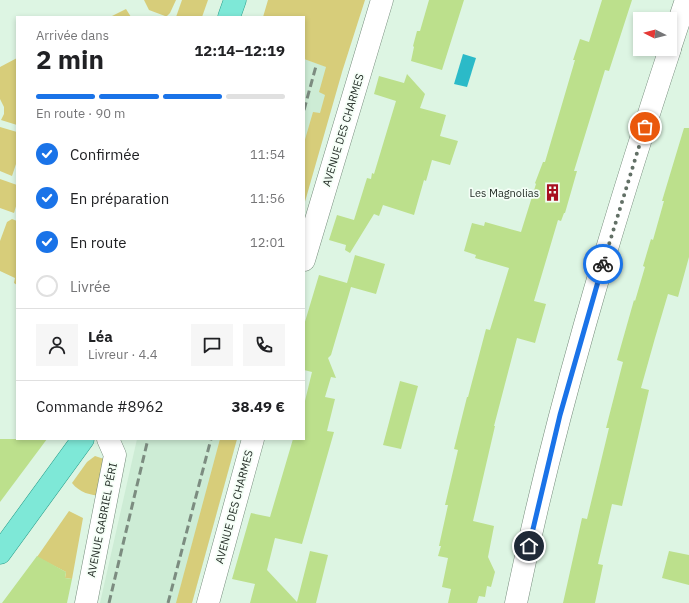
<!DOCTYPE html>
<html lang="fr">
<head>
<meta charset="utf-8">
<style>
	:root { --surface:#fff; --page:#f6f6f6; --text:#202124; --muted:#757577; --line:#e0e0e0; --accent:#1a73e8 }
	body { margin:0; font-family:"IBM Plex Sans",sans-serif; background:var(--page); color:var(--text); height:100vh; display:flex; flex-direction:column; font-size:15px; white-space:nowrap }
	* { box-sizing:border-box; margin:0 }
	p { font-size:13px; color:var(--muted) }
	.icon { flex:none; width:22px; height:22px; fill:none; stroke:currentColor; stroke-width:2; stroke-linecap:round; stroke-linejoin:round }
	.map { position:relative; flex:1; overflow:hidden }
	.side { position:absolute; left:16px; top:16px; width:289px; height:424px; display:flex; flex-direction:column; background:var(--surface); border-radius:0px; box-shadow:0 2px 6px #0003 }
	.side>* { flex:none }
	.needle { width:26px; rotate:276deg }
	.controls { position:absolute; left:633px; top:12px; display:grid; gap:8px }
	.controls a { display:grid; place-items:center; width:44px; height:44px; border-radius:0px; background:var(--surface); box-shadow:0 2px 6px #0003; font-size:20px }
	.pin { position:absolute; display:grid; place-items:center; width:34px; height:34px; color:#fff; margin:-17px; border:2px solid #fff; border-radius:50%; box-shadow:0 1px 4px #0007 }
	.courier { position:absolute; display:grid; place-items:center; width:40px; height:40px; margin:-20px; border:3px solid #1a73e8; border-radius:50%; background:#fff; color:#222; box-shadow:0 1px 5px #0007 }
	.overview em { font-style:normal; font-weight:700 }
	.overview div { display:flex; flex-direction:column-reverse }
	.overview { display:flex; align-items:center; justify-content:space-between; height:68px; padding:0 20px }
	h1 { font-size:26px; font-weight:700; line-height:30px }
	.bar { display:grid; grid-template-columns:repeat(4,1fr); gap:6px 4px; align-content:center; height:48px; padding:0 20px }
	.bar i { height:5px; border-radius:3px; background:var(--line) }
	.bar .on { background:var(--accent) }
	.bar p { grid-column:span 4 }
	.line { display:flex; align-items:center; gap:10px; padding:0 20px; border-top:1px solid var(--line) }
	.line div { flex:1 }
	.round { display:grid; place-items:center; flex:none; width:42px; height:42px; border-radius:0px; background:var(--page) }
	ol { padding:0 20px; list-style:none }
	li { display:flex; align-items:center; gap:12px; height:44px }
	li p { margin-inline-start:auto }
	li .icon { padding:4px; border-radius:50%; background:var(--accent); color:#fff; stroke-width:4 }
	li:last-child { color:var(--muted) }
	li i { width:22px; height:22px; border:2px solid var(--line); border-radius:50% }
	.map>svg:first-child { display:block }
</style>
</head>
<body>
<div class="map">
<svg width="689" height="603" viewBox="0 0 689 603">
	<rect width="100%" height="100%" fill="#ddf5e3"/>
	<g fill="#cdecd5">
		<polygon points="304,59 342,72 304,205"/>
		<polygon points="137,439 237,439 192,603 100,603"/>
	</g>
	<g fill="#d7cd7a">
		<polygon points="144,0 176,0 170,13 167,16 165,16 149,10"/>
		<polygon points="182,0 208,0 202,17 176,17"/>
		<polygon points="268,0 365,0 342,72 304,205 304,143 313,112 320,113 325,95 319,92 326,67 304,59 304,17 263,17"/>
		<polygon points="126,9 131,17 110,17"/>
		<polygon points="17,58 17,125 1,120 4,114 4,107 0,99 0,67"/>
		<polygon points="0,127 17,132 17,161 12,176 0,171"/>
		<polygon points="0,179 17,185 17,203 14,213 0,208"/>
		<polygon points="12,219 17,221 17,285 14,283 15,278 0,271 0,241 7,222"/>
		<polygon points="220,439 237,439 192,603 176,603"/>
		<path d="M95,456L104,459L102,496C90,495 80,493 72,483L87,462Z"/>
		<polygon points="69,511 83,518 72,579 65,578 66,572 37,557"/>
	</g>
	<polygon fill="#2bbac8" points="463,54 476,58 467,87 454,84"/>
	<g fill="#bce08c">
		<polygon points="429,0 464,0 442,70 411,61 414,47 413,46 417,31 420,31"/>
		<polygon points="602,0 632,0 609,71 605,70 574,171 577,171 565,213 564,213 561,221 558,220 534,301 546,304 535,343 517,338 494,426 495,426 473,521 494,526 488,557 495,572 491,587 487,586 485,597 479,596 477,603 448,603 451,589 442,587 448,558 438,556 441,546 439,546 448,505 445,505 458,450 454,449 467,397 468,397 486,329 490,330 509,268 475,258 476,255 464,251 472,223 484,226 485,222 521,232 536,184 535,183 543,162 545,162 575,60 573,60 580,39 589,42"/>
		<polygon points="407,74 425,94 420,108 446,115 440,136 458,141 450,165 432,160 426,181 424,180 414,215 383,205 379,216 374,214 350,253 345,250 346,245 329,240 337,215 354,220 367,178 371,179 372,173 374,174 396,101 374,94 379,76 404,83"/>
		<polygon points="684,128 689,128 689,257 678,297 668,294 655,338 641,388 649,390 642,420 622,506 612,504 598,564 603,565 595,603 563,603 582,518 587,519 609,428 606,428 623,362 617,360 634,300 635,301 645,267 643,266 651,239 653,240 664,201 662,201"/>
		<polygon points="355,255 385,264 376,294 351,287 331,355 328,358 336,378 331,377 325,397 335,399 327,431 334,432 302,544 275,538 267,570 297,602 310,551 328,555 316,603 250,603 255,584 232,579 251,513 270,517 293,439 304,439 304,405 312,372 304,370 304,325 319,275 347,283"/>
		<polygon points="400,381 418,386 401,449 383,445"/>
		<polygon points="0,439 47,439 0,502"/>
		<polygon points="669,551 689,555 689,585 662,578"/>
		<polygon points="37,556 66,572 65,578 72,579 67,603 2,603"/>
	</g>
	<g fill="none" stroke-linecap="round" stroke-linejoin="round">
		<defs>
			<g id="minor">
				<polyline points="670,48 686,0"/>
				<polyline points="304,260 382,0"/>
				<polyline points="86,603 115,455 108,439"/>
				<polyline points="208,603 253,439"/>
				<path d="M516,603C555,415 610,231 670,49"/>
			</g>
			<g id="major">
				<polyline points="229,17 235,0"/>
				<polyline points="0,553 83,439"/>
			</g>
		</defs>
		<use href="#minor" stroke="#768c7c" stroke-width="23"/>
		<use href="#major" stroke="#259a87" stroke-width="23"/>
		<use href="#minor" stroke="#fff" stroke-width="22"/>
		<use href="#major" stroke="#7ee8d7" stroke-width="22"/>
		<g stroke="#7c8c80" stroke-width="3" stroke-dasharray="8 4" stroke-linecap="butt">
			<polyline points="304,110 316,66"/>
			<polyline points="109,603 148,439"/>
			<polyline points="168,603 211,439"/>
		</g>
	</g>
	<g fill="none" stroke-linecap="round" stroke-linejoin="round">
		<polyline stroke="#627066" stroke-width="4" stroke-dasharray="0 7.2" points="603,264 645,127"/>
		<polyline stroke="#1a73e8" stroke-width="5" points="529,546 560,415 603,264"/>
	</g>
	<defs>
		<symbol id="building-bare" viewBox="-9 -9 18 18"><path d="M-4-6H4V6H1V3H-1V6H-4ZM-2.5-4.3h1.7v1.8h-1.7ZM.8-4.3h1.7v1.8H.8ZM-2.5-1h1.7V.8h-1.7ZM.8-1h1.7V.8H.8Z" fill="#a70f1f" stroke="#f4fef6" stroke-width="2.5" paint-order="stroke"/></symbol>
	</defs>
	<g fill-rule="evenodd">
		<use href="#building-bare" x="540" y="180" width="25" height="25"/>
	</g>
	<g text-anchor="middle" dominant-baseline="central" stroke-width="3.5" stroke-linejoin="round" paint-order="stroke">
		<g font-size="11" fill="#1f2822" stroke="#f4fef6">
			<text transform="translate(343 130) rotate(-73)">AVENUE DES CHARMES</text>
			<text transform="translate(234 507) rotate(-75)">AVENUE DES CHARMES</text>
			<text transform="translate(102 520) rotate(-79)">AVENUE GABRIEL PÉRI</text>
		</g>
		<g font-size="11" fill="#1f2822" stroke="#f4fef6" text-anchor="end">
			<text x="539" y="193">Les Magnolias</text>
		</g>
	</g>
</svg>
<div class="controls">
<a><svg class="needle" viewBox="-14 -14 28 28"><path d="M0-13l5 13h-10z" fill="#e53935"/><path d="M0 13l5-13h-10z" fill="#757577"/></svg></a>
</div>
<div class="pin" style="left:645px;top:127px;background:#ea580c"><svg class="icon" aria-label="bag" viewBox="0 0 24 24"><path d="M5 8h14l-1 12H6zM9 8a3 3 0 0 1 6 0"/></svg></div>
<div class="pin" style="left:529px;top:546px;background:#1f2937"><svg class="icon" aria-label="home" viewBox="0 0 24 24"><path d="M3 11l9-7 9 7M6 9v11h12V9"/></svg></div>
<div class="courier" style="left:603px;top:264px"><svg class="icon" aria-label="bike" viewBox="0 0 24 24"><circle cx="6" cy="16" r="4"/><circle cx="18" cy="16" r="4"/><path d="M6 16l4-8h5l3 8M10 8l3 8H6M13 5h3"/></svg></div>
<section class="side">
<div class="overview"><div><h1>2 min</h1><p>Arrivée dans</p></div><em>12:14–12:19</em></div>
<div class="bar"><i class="on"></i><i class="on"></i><i class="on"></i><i></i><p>En route · 90 m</p></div>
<ol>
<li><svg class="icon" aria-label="check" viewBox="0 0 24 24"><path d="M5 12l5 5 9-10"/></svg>Confirmée<p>11:54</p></li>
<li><svg class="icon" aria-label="check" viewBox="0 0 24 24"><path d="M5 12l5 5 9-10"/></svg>En préparation<p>11:56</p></li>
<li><svg class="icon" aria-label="check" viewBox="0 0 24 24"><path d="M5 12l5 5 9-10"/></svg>En route<p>12:01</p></li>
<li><i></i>Livrée</li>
</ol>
<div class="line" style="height:72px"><a class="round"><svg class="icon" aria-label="person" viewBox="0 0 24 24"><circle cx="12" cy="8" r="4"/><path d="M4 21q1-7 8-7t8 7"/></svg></a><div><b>Léa</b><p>Livreur · 4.4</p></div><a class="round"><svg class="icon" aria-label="chat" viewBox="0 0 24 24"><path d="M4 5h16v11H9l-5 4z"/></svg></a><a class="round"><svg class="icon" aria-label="phone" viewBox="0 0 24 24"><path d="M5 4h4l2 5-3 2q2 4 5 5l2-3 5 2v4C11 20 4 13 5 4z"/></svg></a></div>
<div class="line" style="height:52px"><div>Commande #8962</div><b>38.49 €</b></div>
</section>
</div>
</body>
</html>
